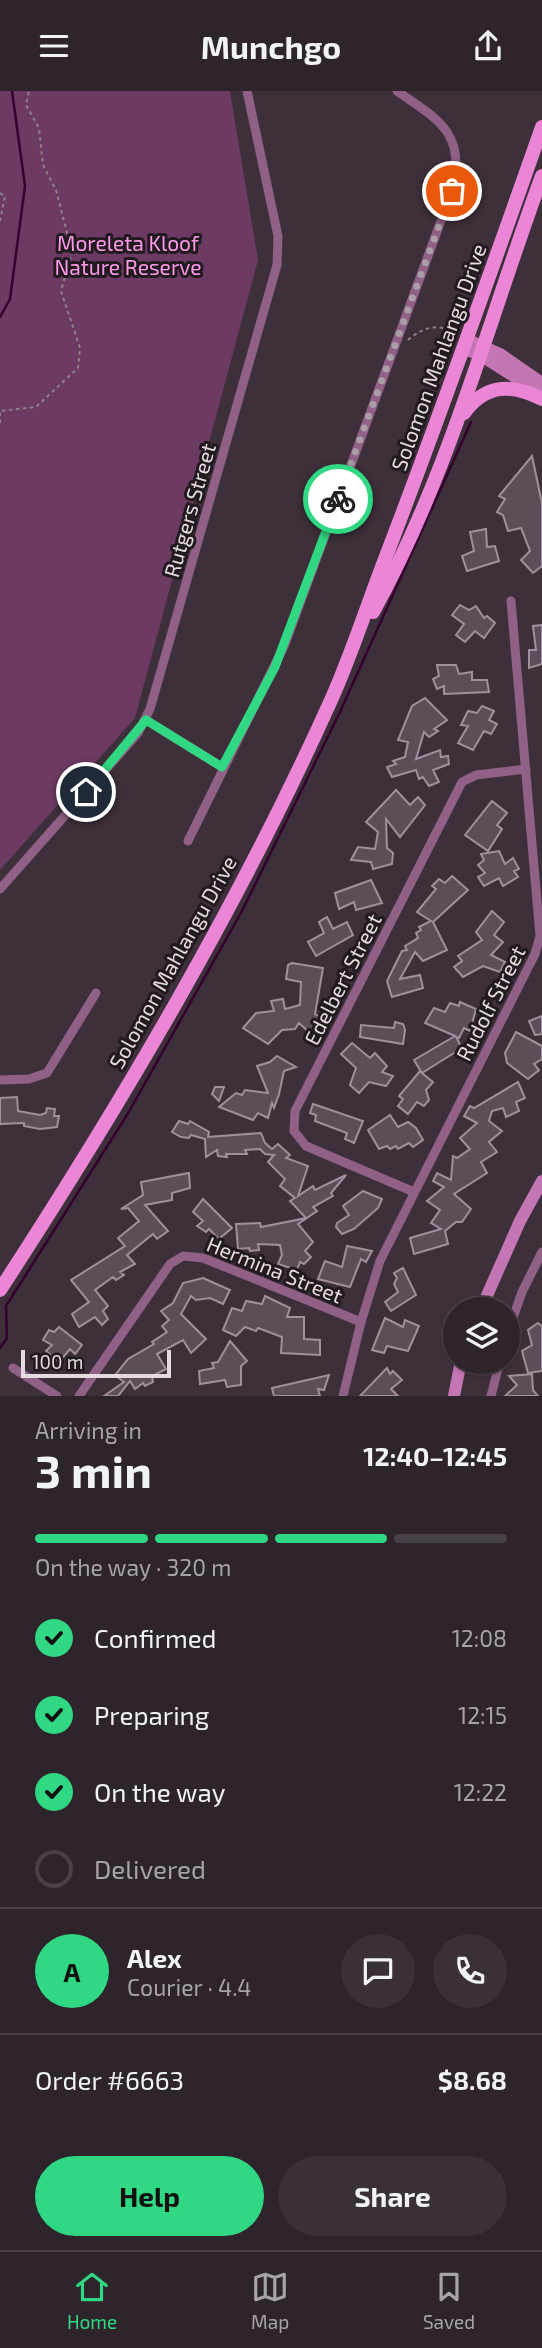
<!DOCTYPE html>
<html lang="en">
<head>
<meta charset="utf-8">
<style>
	:root { --surface:#2e242c; --page:#3a3038; --text:#f1f3f6; --muted:#a7a4a9; --line:#494148; --accent:#30d883 }
	body { margin:0; font-family:"Exo 2",sans-serif; background:var(--page); color:var(--text); height:100vh; display:flex; flex-direction:column; font-size:26px; white-space:nowrap }
	* { box-sizing:border-box; margin:0 }
	p { font-size:23px; color:var(--muted) }
	.icon { flex:none; width:38px; height:38px; fill:none; stroke:currentColor; stroke-width:2; stroke-linecap:round; stroke-linejoin:round }
	.map { position:relative; height:1305px; overflow:hidden }
	.details { display:flex; flex-direction:column; background:var(--surface); flex:1 }
	.details>* { flex:none }
	.tools { position:absolute; left:443px; top:1206px; display:grid; gap:14px }
	.tools a { display:grid; place-items:center; width:77px; height:77px; border-radius:50%; background:var(--surface); box-shadow:0 2px 5px #0004,0 0 0 2px var(--line); font-size:35px }
	.scale { position:absolute; left:21px; bottom:18px; width:150px; box-sizing:border-box; padding-left:7px; border:4px solid #e4dbe1; border-top:0; font-size:19px; line-height:24px; white-space:nowrap; color:#e4dbe1; -webkit-text-stroke:5px #211b1f; paint-order:stroke }
	.pin { position:absolute; display:grid; place-items:center; width:60px; height:60px; color:#fff; margin:-30px; border:4px solid #fff; border-radius:50%; box-shadow:0 2px 7px #0007 }
	.courier { position:absolute; display:grid; place-items:center; width:70px; height:70px; margin:-35px; border:5px solid #30d883; border-radius:50%; background:#fff; color:#222; box-shadow:0 2px 9px #0007 }
	.overview em { font-style:normal; font-weight:700 }
	.overview div { display:flex; flex-direction:column-reverse }
	.overview { display:flex; align-items:center; justify-content:space-between; height:119px; padding:0 35px }
	h1 { font-size:46px; font-weight:700; line-height:52px }
	.bar { display:grid; grid-template-columns:repeat(4,1fr); gap:10px 7px; align-content:center; height:84px; padding:0 35px }
	.bar i { height:9px; border-radius:5px; background:var(--line) }
	.bar .current { background:var(--accent) }
	.bar p { grid-column:span 4 }
	.line { display:flex; align-items:center; gap:18px; padding:0 35px; border-top:2px solid var(--line) }
	.line div { flex:1 }
	.round { display:grid; place-items:center; flex:none; width:74px; height:74px; border-radius:37px; background:var(--page) }
	ol { padding:0 35px; list-style:none }
	li { display:flex; align-items:center; gap:21px; height:77px }
	li p { margin-inline-start:auto }
	li .icon { padding:7px; border-radius:50%; background:var(--accent); color:#111; stroke-width:4 }
	li:last-child { color:var(--muted) }
	li i { width:38px; height:38px; border:4px solid var(--line); border-radius:50% }
	.primary-button { display:flex; gap:14px; margin-top:auto; padding:14px 35px }
	.primary-button a { flex:1; height:80px; border-radius:42px; background:var(--accent); color:#111; font-size:28px; font-weight:700; line-height:80px; text-align:center }
	.primary-button a+a { background:var(--page); color:var(--text) }
	header { display:flex; justify-content:space-between; align-items:center; height:91px; padding:0 35px; background:var(--surface); font-size:32px; font-weight:700 }
	.tab-bar { display:flex; justify-content:space-around; align-items:center; height:98px; border-top:2px solid var(--line); background:var(--surface); font-size:19px; color:var(--muted) }
	.tab-bar a { display:grid; justify-items:center; gap:4px }
	.tab-bar .current { color:var(--accent) }
	.map>svg:first-child { display:block }
</style>
</head>
<body>
<header><svg class="icon" aria-label="menu" viewBox="0 0 24 24"><path d="M4 6h16M4 12h16M4 18h16"/></svg>Munchgo<svg class="icon" aria-label="share" viewBox="0 0 24 24"><path d="M12 15V3M7 8l5-5 5 5M5 13v7h14v-7"/></svg></header>
<div class="map">
<svg width="542" height="1305" viewBox="0 0 542 1305">
	<rect width="100%" height="100%" fill="#3e303b"/>
	<polygon fill="#6d3a63" points="0,0 230,0 258,169 135,627 0,779"/>
	<g fill="none" stroke-linecap="round" stroke-linejoin="round">
		<g stroke="#34002d" stroke-width="2.5">
			<polyline points="0,226 10,208 25,95 12,0"/>
			<polyline points="0,1257 7,1247 6,1215 127,1024 242,820 339,623 471,331"/>
		</g>
	</g>
	<g fill="#5c4e59" stroke="#a08f9c" stroke-width="2">
		<polygon points="532,365 542,412 542,475 533,482 521,469 530,460 521,437 508,440 503,424 497,421 505,408 499,405"/>
		<polygon points="486,438 487,456 495,455 499,470 467,480 462,465 474,460 470,441"/>
		<polygon points="460,514 469,519 476,515 484,527 487,525 495,532 484,547 475,540 465,551 456,544 464,533 452,524"/>
		<polygon points="542,534 542,573 529,577 529,559 536,559 533,535"/>
		<polygon points="437,574 456,574 459,583 472,581 472,589 487,589 489,601 444,603 444,595 437,598 433,588 439,585"/>
		<polygon points="425,607 447,629 434,638 438,640 429,646 424,641 416,668 440,659 441,666 448,665 449,673 433,679 439,691 429,695 423,686 419,688 416,679 392,686 387,676 396,673 393,670 405,666 408,651 398,649 412,615"/>
		<polygon points="482,615 494,620 489,629 497,633 491,643 484,640 473,659 458,652 468,635 461,634 468,620 477,622"/>
		<polygon points="396,699 410,714 418,706 425,714 400,746 386,728 387,757 393,762 392,773 373,778 371,771 351,769 358,756 375,758 378,741 366,731"/>
		<polygon points="492,710 507,722 497,734 502,738 488,760 465,744"/>
		<polygon points="499,760 505,773 513,767 519,778 514,780 518,786 503,795 499,787 484,795 478,786 485,782 478,774 484,769 481,763"/>
		<polygon points="452,785 468,799 433,831 447,859 423,870 415,861 400,888 420,884 423,897 392,906 387,890 402,860 407,859 405,855 418,847 416,842 421,839 419,836 431,830 417,821 436,798 432,795 439,788 445,792"/>
		<polygon points="371,789 382,812 356,819 354,811 339,818 335,802"/>
		<polygon points="492,820 504,831 494,844 503,851 491,864 505,871 500,881 483,875 463,886 454,876 462,870 458,865 482,849 476,841"/>
		<polygon points="327,826 333,838 347,831 353,844 316,865 308,851 324,842 319,831"/>
		<polygon points="292,872 323,877 315,923 320,926 311,943 299,932 295,938 282,939 268,953 243,937 256,922 274,920 271,910 283,908 285,918 300,914 301,891 286,888 288,874"/>
		<polygon points="460,911 476,918 470,940 464,937 459,947 456,946 462,957 422,982 433,991 426,999 429,1009 424,1015 417,1011 408,1023 398,1015 403,1008 399,1005 420,980 422,982 414,969 455,945 425,932 434,917 445,921 450,912 459,915"/>
		<polygon points="542,925 542,943 535,944 529,930"/>
		<polygon points="395,931 403,933 405,939 403,953 360,946 361,934 394,937"/>
		<polygon points="516,941 542,955 542,968 534,973 539,979 528,988 507,972 505,962"/>
		<polygon points="352,952 370,967 375,962 387,975 382,981 393,985 386,995 369,991 359,1002 350,994 356,977 341,963"/>
		<polygon points="277,965 296,976 284,980 279,1003 274,1017 272,1012 268,1027 258,1022 253,1029 219,1016 236,1002 242,1004 245,999 268,1002 257,975 270,971"/>
		<polygon points="518,991 525,1007 516,1011 519,1020 506,1026 503,1017 492,1020 489,1030 502,1040 489,1051 497,1061 481,1071 487,1082 454,1103 471,1118 462,1131 456,1131 445,1140 448,1153 414,1163 410,1147 441,1138 431,1132 440,1119 427,1110 444,1096 433,1090 437,1082 451,1089 453,1065 457,1067 470,1058 460,1047 477,1032 464,1025 470,1015 474,1017"/>
		<polygon points="215,996 224,996 219,1010 212,1003"/>
		<polygon points="17,1006 18,1020 40,1024 46,1022 47,1017 55,1018 54,1025 59,1025 57,1036 40,1038 24,1035 24,1032 0,1033 0,1007"/>
		<polygon points="313,1013 363,1030 354,1052 345,1048 347,1042 315,1030 316,1024 310,1022"/>
		<polygon points="390,1024 398,1036 408,1031 416,1037 423,1049 413,1056 409,1052 398,1058 396,1055 390,1058 387,1055 379,1058 368,1039"/>
		<polygon points="179,1030 188,1033 190,1030 209,1041 208,1046 261,1042 265,1052 272,1058 278,1053 290,1064 286,1067 308,1075 298,1105 313,1095 315,1099 346,1084 331,1102 333,1105 313,1116 317,1120 298,1133 313,1151 305,1160 311,1166 304,1173 300,1171 297,1179 278,1173 282,1164 280,1154 258,1153 259,1159 250,1160 249,1157 238,1158 236,1133 260,1132 261,1136 306,1127 290,1110 295,1107 280,1095 285,1088 268,1071 274,1064 265,1063 260,1058 245,1059 247,1063 226,1063 227,1066 218,1065 217,1059 206,1066 205,1048 191,1044 189,1047 181,1046 172,1041"/>
		<polygon points="189,1082 190,1097 172,1102 172,1109 145,1114 168,1140 157,1148 153,1143 127,1164 135,1173 120,1181 124,1184 116,1189 113,1186 95,1199 108,1215 103,1220 108,1228 102,1234 95,1226 79,1236 72,1223 89,1211 71,1189 125,1155 118,1147 139,1130 128,1117 121,1118 143,1104 141,1091"/>
		<polygon points="363,1100 382,1108 378,1117 354,1138 342,1143 336,1136 337,1132 349,1124 343,1115"/>
		<polygon points="203,1108 232,1137 219,1148 209,1138 206,1141 197,1135 203,1130 193,1121"/>
		<polygon points="347,1155 372,1160 366,1171 361,1168 350,1196 318,1188 325,1170 342,1176"/>
		<polygon points="403,1177 416,1204 391,1220 385,1211 398,1201 394,1193 397,1187 394,1182"/>
		<polygon points="203,1187 230,1199 223,1213 210,1207 196,1209 191,1205 181,1223 206,1248 191,1262 183,1249 157,1263 166,1278 152,1285 153,1291 145,1295 143,1292 135,1298 130,1290 118,1305 104,1305 124,1291 115,1284 128,1268 154,1253 152,1251 167,1241 162,1235 169,1229 161,1220 173,1212 183,1192"/>
		<polygon points="265,1205 290,1217 287,1226 304,1226 304,1248 320,1249 320,1264 281,1262 282,1246 258,1237 256,1240 245,1236 236,1245 223,1239 232,1217 242,1220 246,1210 262,1213"/>
		<polygon points="385,1227 403,1236 405,1229 419,1235 408,1260 387,1255 384,1262 372,1259"/>
		<polygon points="538,1232 542,1235 542,1280 528,1282 522,1260 532,1254 528,1239"/>
		<polygon points="59,1236 82,1254 75,1263 70,1258 59,1271 46,1260 52,1254 43,1249 49,1239 54,1241"/>
		<polygon points="230,1250 247,1270 241,1275 241,1294 227,1296 225,1289 200,1293 199,1280 214,1277 212,1272 218,1271"/>
		<polygon points="387,1277 390,1283 393,1280 402,1289 391,1298 398,1305 360,1305"/>
		<polygon points="532,1283 533,1299 538,1305 505,1305 517,1294 509,1285"/>
		<polygon points="329,1284 324,1299 318,1298 320,1305 274,1305 272,1297"/>
	</g>
	<g fill="none" stroke-linecap="round" stroke-linejoin="round">
		<g stroke="#8d818a" stroke-width="2" stroke-dasharray="3.5 3.5" stroke-linecap="butt">
			<polyline points="0,102 5,105 0,130"/>
			<path d="M408,249C425,235 436,233 457,241"/>
			<polyline points="0,332 0,320 36,316 78,277 80,257 61,200 72,161 56,99 43,74 39,37 26,14 29,0"/>
		</g>
		<g stroke="#916086" stroke-width="9">
			<polyline points="146,629 222,676"/>
			<path d="M188,750L285,553L452,100C467,43 439,29 397,0"/>
			<polyline points="0,798 138,642 150,618 277,174 278,145 247,0"/>
			<polyline points="0,989 29,988 47,982 96,902"/>
			<polyline points="414,1101 306,1055 294,1040 295,1020 462,691 476,684 526,678"/>
			<polyline points="508,1241 522,1201 542,1161"/>
			<polyline points="13,1277 57,1305"/>
			<polyline points="79,1305 170,1173 183,1165 203,1167 361,1231"/>
			<polyline points="343,1305 361,1231 380,1170 535,863 540,845 511,510"/>
			<polyline points="491,1305 500,1270"/>
		</g>
		<g stroke="#c475b3" stroke-width="12">
			<polyline points="468,249 500,263 542,292"/>
			<polyline points="464,258 480,264 542,303"/>
			<polyline points="481,1218 520,1130 542,1090"/>
			<polyline points="454,1305 461,1270"/>
		</g>
		<g stroke="#eb86d6" stroke-width="14">
			<path d="M464,322C486,292 512,293 542,308"/>
			<path d="M373,521C449,384 488,231 542,85"/>
			<path d="M0,1199C123,1010 239,814 332,607C352,562 367,515 385,468C440,325 491,181 542,36"/>
		</g>
	</g>
	<g fill="none" stroke-linecap="round" stroke-linejoin="round">
		<polyline stroke="#aa9fa7" stroke-width="7" stroke-dasharray="0 12.6" points="338,408 452,100"/>
		<polyline stroke="#30d883" stroke-width="9" points="86,701 146,629 222,676 275,576 338,408"/>
	</g>
	<g text-anchor="middle" dominant-baseline="central" stroke-width="6" stroke-linejoin="round" paint-order="stroke">
		<g font-size="21" fill="#fe98e9" stroke="#211b1f">
			<text x="128" y="151">Moreleta Kloof<tspan x="128" dy="24">Nature Reserve</tspan></text>
		</g>
		<g font-size="21" fill="#e4dbe1" stroke="#211b1f">
			<text transform="translate(438 266) rotate(-70)">Solomon Mahlangu Drive</text>
			<text transform="translate(189 419) rotate(-74)">Rutgers Street</text>
			<text transform="translate(172 871) rotate(-61)">Solomon Mahlangu Drive</text>
			<text transform="translate(342 888) rotate(-63)">Edelbert Street</text>
			<text transform="translate(490 912) rotate(-63)">Rudolf Street</text>
			<text transform="translate(275 1178) rotate(22)">Hermina Street</text>
		</g>
	</g>
</svg>
<div class="tools">
<a><svg class="icon" aria-label="layers" viewBox="0 0 24 24"><path d="M12 4l9 5-9 5-9-5zM3 14l9 5 9-5"/></svg></a>
</div>
<div class="scale">100 m</div>
<div class="pin" style="left:452px;top:100px;background:#ea580c"><svg class="icon" aria-label="bag" viewBox="0 0 24 24"><path d="M5 8h14l-1 12H6zM9 8a3 3 0 0 1 6 0"/></svg></div>
<div class="pin" style="left:86px;top:701px;background:#1f2937"><svg class="icon" aria-label="home" viewBox="0 0 24 24"><path d="M3 11l9-7 9 7M6 9v11h12V9"/></svg></div>
<div class="courier" style="left:338px;top:408px"><svg class="icon" aria-label="bike" viewBox="0 0 24 24"><circle cx="6" cy="16" r="4"/><circle cx="18" cy="16" r="4"/><path d="M6 16l4-8h5l3 8M10 8l3 8H6M13 5h3"/></svg></div>
</div>
<section class="details">
<div class="overview"><div><h1>3 min</h1><p>Arriving in</p></div><em>12:40–12:45</em></div>
<div class="bar"><i class="current"></i><i class="current"></i><i class="current"></i><i></i><p>On the way · 320 m</p></div>
<ol>
<li><svg class="icon" aria-label="check" viewBox="0 0 24 24"><path d="M5 12l5 5 9-10"/></svg>Confirmed<p>12:08</p></li>
<li><svg class="icon" aria-label="check" viewBox="0 0 24 24"><path d="M5 12l5 5 9-10"/></svg>Preparing<p>12:15</p></li>
<li><svg class="icon" aria-label="check" viewBox="0 0 24 24"><path d="M5 12l5 5 9-10"/></svg>On the way<p>12:22</p></li>
<li><i></i>Delivered</li>
</ol>
<div class="line" style="height:126px"><b class="round" style="background:var(--accent);color:#111">A</b><div><b>Alex</b><p>Courier · 4.4</p></div><a class="round"><svg class="icon" aria-label="chat" viewBox="0 0 24 24"><path d="M4 5h16v11H9l-5 4z"/></svg></a><a class="round"><svg class="icon" aria-label="phone" viewBox="0 0 24 24"><path d="M5 4h4l2 5-3 2q2 4 5 5l2-3 5 2v4C11 20 4 13 5 4z"/></svg></a></div>
<div class="line" style="height:91px"><div>Order #6663</div><b>$8.68</b></div>
<div class="primary-button"><a>Help</a><a>Share</a></div>
</section>
<nav class="tab-bar">
<a class="current"><svg class="icon" aria-label="home" viewBox="0 0 24 24"><path d="M3 11l9-7 9 7M6 9v11h12V9"/></svg>Home</a>
<a><svg class="icon" aria-label="map" viewBox="0 0 24 24"><path d="M3 6l6-2 6 2 6-2v14l-6 2-6-2-6 2zM9 4v14M15 6v14"/></svg>Map</a>
<a><svg class="icon" aria-label="saved" viewBox="0 0 24 24"><path d="M7 4h10v16l-5-4-5 4z"/></svg>Saved</a>
</nav>
</body>
</html>
